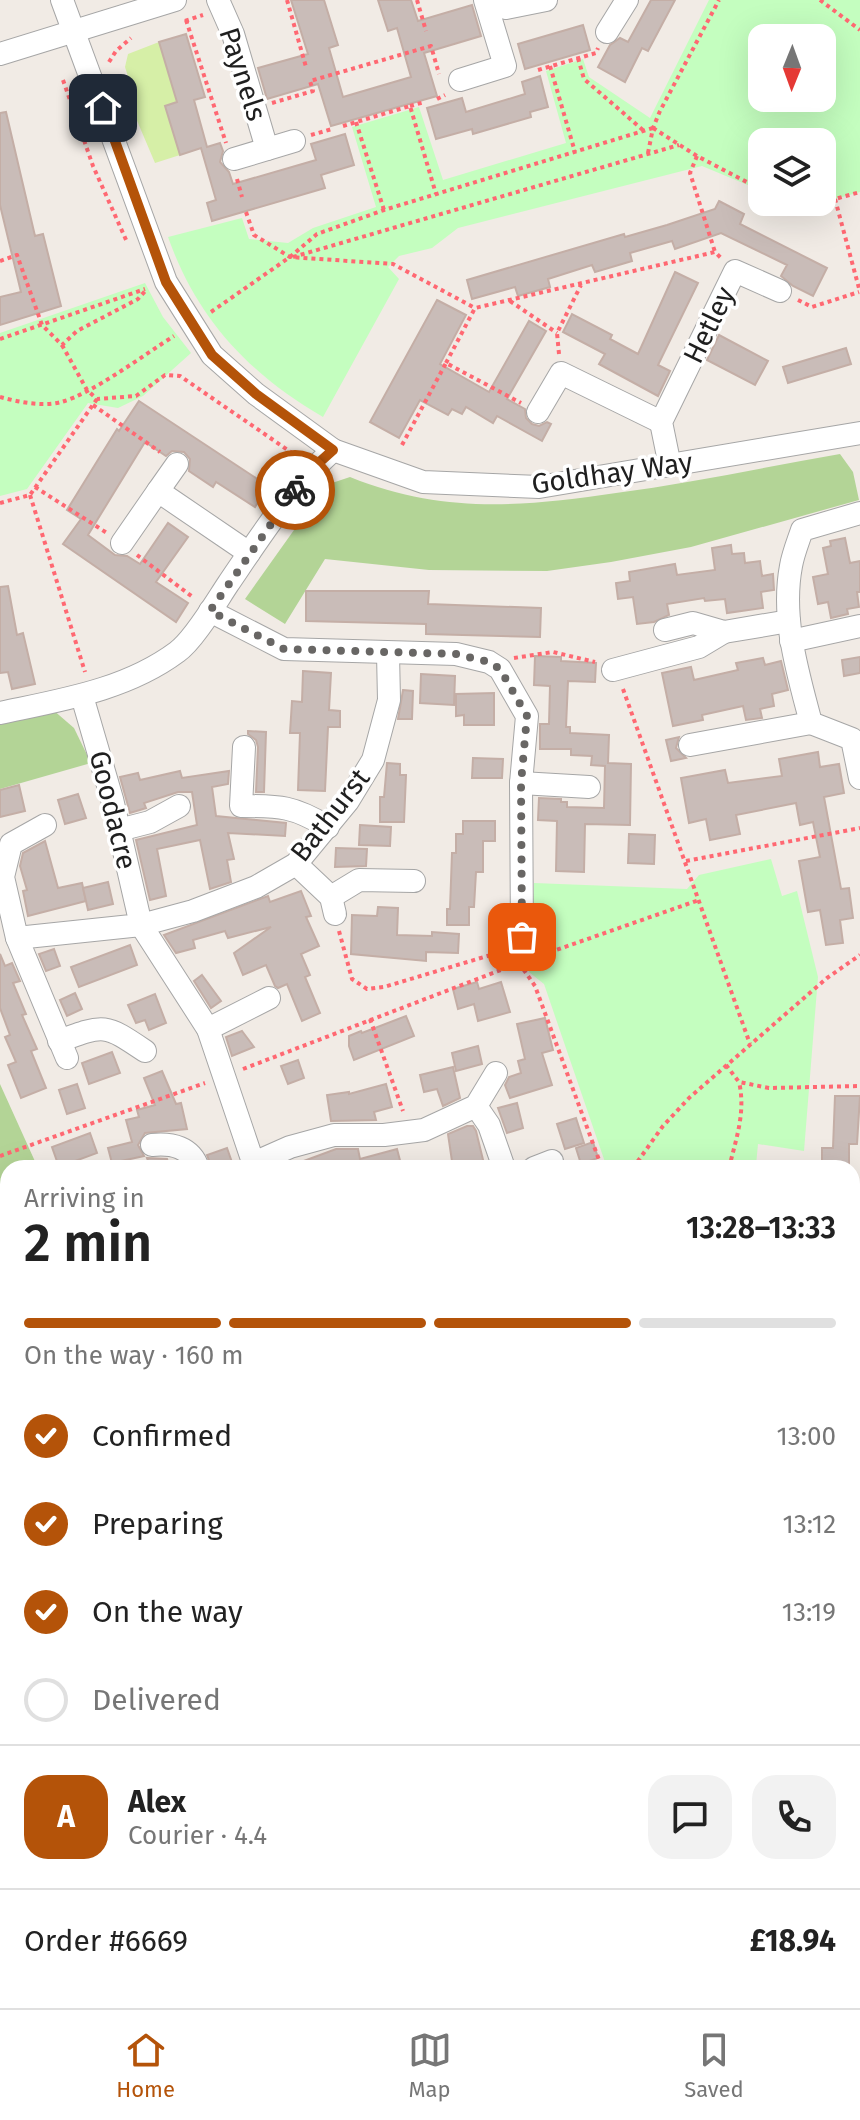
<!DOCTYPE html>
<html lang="en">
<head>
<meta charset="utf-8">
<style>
	:root { --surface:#fff; --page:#f2f2f2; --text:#222; --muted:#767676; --line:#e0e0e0; --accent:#b45309 }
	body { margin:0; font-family:"Fira Sans",sans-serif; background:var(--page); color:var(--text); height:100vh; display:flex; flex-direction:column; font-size:30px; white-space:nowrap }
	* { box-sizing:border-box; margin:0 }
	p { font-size:26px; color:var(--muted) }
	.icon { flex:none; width:44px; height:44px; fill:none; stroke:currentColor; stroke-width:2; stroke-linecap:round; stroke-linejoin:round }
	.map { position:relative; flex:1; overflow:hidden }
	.drawer { position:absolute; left:0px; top:1160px; width:860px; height:848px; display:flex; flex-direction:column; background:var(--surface); border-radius:24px 24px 0 0; box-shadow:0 8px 32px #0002 }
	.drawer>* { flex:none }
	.needle { width:52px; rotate:181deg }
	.controls { position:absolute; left:748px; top:24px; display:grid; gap:16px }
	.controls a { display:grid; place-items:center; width:88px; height:88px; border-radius:16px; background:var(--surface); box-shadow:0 8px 32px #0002; font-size:40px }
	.pin { position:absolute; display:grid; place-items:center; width:68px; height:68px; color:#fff; margin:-34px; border-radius:16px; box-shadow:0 4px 12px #0006 }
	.courier { position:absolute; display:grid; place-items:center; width:80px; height:80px; margin:-40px; border:6px solid #b45309; border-radius:50%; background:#fff; color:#222; box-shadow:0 2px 10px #0007 }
	.headline em { font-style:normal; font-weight:600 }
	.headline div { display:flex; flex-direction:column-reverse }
	.headline { display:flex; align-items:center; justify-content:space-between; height:136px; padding:0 24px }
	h1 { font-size:52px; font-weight:600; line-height:60px }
	.bar { display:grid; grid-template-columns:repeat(4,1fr); gap:12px 8px; align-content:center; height:96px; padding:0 24px }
	.bar i { height:10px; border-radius:6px; background:var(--line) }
	.bar .selected { background:var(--accent) }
	.bar p { grid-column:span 4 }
	.line { display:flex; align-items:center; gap:20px; padding:0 24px; border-top:2px solid var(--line) }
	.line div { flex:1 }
	.round { display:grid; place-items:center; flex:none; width:84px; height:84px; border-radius:24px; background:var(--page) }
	ol { padding:0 24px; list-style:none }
	li { display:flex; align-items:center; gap:24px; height:88px }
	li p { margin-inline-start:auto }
	li .icon { padding:8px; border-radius:50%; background:var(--accent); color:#fff; stroke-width:4 }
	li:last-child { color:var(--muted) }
	li i { width:44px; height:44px; border:4px solid var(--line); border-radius:50% }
	.tab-bar { display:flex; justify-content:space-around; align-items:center; height:112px; border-top:2px solid var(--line); background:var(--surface); font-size:22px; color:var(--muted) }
	.tab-bar a { display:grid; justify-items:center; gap:4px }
	.tab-bar .selected { color:var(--accent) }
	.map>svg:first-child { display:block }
</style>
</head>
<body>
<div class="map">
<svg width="860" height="2008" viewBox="0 0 860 2008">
	<rect width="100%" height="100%" fill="#f1ebe5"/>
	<polygon fill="#d6efa7" points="159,42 177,102 165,106 180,155 155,163 127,97 134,95 125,67 128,54"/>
	<g fill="#b3d496">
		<path d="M840,454L853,472L859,500L691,547L611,562L547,571L429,570L325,559L285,624L245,599L326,485L350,477C442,514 521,507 616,493C691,483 765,467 840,454Z"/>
		<polygon points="52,709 74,728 91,763 0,789 0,722"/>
		<polygon points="0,1084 38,1168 8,1168 8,1281 0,1263"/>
		<polygon points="8,1641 8,2000 85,2000 56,2008 0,2008 0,1644"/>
		<polygon points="480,2000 633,2000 634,2008 485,2008"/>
	</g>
	<g fill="#c4febf" fill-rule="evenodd">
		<path d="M709,0H860V192L835,199L822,200V142H762V191L702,166L458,228L432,248L399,256L388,267L399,279L323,417C249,374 197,319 168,237L242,218L249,239L288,243L313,228L376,207L352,127L419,107L443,180L566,143L546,71L583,59L589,77L650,118ZM762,38H822V98H762Z"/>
		<polygon points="145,283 163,317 191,353 143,396 118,408 88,403 27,489 0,496 0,333"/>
		<polygon points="771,859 782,896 797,891 818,977 804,1151 758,1144 756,1165 736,1165 735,1168 607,1168 544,984 529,972 534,883 687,889 699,875"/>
	</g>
	<g fill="#c9bcb8" stroke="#c4aea6" stroke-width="2">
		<polygon points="291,0 324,0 338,45 329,48 343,97 411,77 397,28 388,31 378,0 411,0 418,21 472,5 481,36 424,53 437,96 331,126 318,84 267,99 258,68 308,54"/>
		<polygon points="651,0 675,0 648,51 642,48 625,82 598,67 610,45 620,38 628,42"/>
		<polygon points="583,25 590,50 525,69 518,44"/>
		<polygon points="186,34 205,97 194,100 207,147 220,143 223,151 220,162 229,172 233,184 316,160 311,144 345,134 354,165 321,175 325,188 212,221 207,203 216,200 201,148 180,155 165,106 177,102 159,42"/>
		<polygon points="540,76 548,107 530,112 531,117 473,134 472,129 436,139 427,108 462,98 466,112 525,94 522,82"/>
		<polygon points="6,112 35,236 43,234 61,306 0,325 0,297 21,292 0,205 0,113"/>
		<polygon points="719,201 744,214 740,224 827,268 813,296 793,286 781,276 787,265 721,233 675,249 672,241 630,253 632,261 595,272 592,265 548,279 550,287 518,296 515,287 472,299 467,280 624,234 625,237 667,225 715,209"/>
		<polygon points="675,272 698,283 658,365 670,371 658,396 599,364 605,354 563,332 572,314 612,335 610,339 638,354"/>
		<polygon points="437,300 466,315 440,364 489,392 529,321 546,331 507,399 525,409 526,418 532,424 539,426 547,422 551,424 542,441 497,416 493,423 466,407 462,414 452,409 448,415 420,400 399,438 370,422"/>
		<polygon points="719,335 768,361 755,385 707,360"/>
		<polygon points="846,348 851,364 788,383 783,367"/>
		<polygon points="139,401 268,486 255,507 216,482 213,487 189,471 190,459 184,452 172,451 166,456 145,442 88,535 115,555 127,556 140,564 168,523 188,537 156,582 188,603 176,622 63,544 81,519 67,510 117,429 119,431"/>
		<polygon points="845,538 850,563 860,561 860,592 857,592 859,607 847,609 848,614 831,618 828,602 818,604 813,577 828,574 823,548 831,546 830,541"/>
		<polygon points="731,545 732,554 744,553 745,563 760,561 762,576 773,574 774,590 761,592 763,608 727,613 725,599 705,601 704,598 667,604 669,615 654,622 637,624 633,597 618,599 616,583 630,581 629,572 675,564 677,575 715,570 712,548"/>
		<polygon points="8,586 17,635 23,633 35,684 12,689 8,672 0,673 0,587"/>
		<polygon points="306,591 429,591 428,604 541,608 540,637 426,634 426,624 306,621"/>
		<polygon points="535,656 561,657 561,661 596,663 595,682 568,681 566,727 570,727 570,733 609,735 608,763 631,764 630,825 585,824 584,872 556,871 557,821 538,820 539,798 561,799 561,802 567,802 567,807 604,808 605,766 591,765 592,756 571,755 571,749 540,749 540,724 549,724 550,686 534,685"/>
		<polygon points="860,657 860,673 844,676 842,660"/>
		<polygon points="763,658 765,665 781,661 788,690 772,694 774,706 760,709 762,718 746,720 743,706 702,715 703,720 673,726 662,673 691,667 694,680 738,670 736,663"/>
		<polygon points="303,671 331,673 329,710 340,711 340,727 328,727 325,791 298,790 300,733 290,733 292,701 302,702"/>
		<polygon points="421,674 455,676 454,705 420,703"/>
		<polygon points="403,690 413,691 412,719 398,719"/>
		<polygon points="494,693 494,725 464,725 464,715 456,716 456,694"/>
		<polygon points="248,731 266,732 264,792 256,792 258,747 256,740 248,734"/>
		<polygon points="679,737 676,748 686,758 671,761 666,740"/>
		<polygon points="818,752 820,767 839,764 844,793 824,797 841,889 849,888 853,918 840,920 843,943 826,945 820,910 808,912 799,861 820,857 813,822 800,825 796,803 736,815 740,834 710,840 706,819 689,823 681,778 725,770 728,783 782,776 779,759"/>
		<polygon points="473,758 503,759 502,778 472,778"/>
		<polygon points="387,763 400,764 400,775 406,775 404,822 380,822 380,797 384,797"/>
		<polygon points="180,771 182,778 229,771 228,784 212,787 216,816 286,823 285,836 228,833 234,859 227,860 231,882 210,889 200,840 157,849 166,896 150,900 136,840 197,825 192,792 178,792 144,803 146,808 130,813 120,777 138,773 140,780"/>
		<polygon points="19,785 25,811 0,817 0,790"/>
		<polygon points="78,794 86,818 65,824 58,800"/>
		<polygon points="463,821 495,821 495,841 483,841 483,872 476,872 474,907 469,907 469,925 447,925 447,909 450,909 452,853 456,853 456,834 463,834"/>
		<polygon points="360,825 391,827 390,846 359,845"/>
		<polygon points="629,834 655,835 654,864 628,863"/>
		<polygon points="45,841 58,888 82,883 86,901 28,916 23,891 27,890 20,866 23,853"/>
		<polygon points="336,848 367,849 366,866 335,867"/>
		<polygon points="108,882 113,904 88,910 83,888"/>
		<polygon points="301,891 311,916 306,917 319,946 301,954 310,975 305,977 320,1013 302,1021 287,984 278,988 275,986 266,965 243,975 234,953 271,927 228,938 225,931 193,940 195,948 176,953 164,935 268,896 270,902"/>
		<polygon points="378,907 398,908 397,935 432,936 432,932 459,934 458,953 426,952 426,961 351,954 352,915 377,916"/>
		<polygon points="130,945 137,965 79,987 71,967"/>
		<polygon points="54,949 60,966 46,971 39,954"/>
		<polygon points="0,954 5,966 12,963 20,981 13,983 26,1014 22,1015 37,1049 31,1051 46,1088 21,1098 8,1065 16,1062 5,1037 10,1035 0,1008"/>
		<polygon points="202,975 221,1001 211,1008 194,981"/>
		<polygon points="477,982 479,989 501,982 510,1012 478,1021 474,1004 458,1009 453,989"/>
		<polygon points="75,993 82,1009 67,1016 60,1000"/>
		<polygon points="155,994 166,1023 149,1030 145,1020 136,1023 128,1005"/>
		<polygon points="406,1016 414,1036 354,1060 349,1046 349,1036 361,1031 362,1033"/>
		<polygon points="545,1018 553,1050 542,1053 552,1085 510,1098 505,1085 509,1077 521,1073 518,1061 525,1059 517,1024"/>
		<polygon points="242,1031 254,1047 232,1056 226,1037"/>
		<polygon points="478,1046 482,1064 456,1071 452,1053"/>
		<polygon points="112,1052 120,1073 89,1084 82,1063"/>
		<polygon points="298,1060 304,1078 288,1084 281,1066"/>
		<polygon points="453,1067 460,1098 443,1106 437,1089 424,1092 420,1075"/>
		<polygon points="162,1071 176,1104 181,1103 187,1129 145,1133 138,1145 144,1156 112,1163 108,1148 132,1142 126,1120 139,1117 137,1110 155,1105 144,1078"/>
		<polygon points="77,1084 85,1108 67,1114 59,1090"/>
		<polygon points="386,1084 392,1107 374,1112 376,1120 331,1121 327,1095 349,1092 349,1094"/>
		<polygon points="835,1096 860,1096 857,1144 849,1144 849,1168 822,1168 822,1148 833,1148"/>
		<polygon points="517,1103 523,1128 507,1133 498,1108"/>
		<polygon points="576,1118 584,1143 565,1149 557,1124"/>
		<polygon points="467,1126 473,1126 476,1131 485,1168 453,1168 448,1134"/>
		<polygon points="90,1133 97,1153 59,1167 52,1147"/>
		<polygon points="593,1142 598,1158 581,1164 576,1148"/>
		<polygon points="227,1148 234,1168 212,1168 207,1155"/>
		<polygon points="336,1149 358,1149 360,1159 397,1149 402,1168 293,1168 293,1165"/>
		<polygon points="147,1158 167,1159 170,1168 151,1168"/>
	</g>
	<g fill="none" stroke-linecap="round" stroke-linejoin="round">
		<defs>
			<g id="minor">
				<polyline points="62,0 166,282 212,355 256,394 333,450 423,482 539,487 860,433"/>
				<polyline points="218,0 233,34 267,149"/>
				<polyline points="487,4 506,8 546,0"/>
				<polyline points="607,32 627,0"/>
				<polyline points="0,54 175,0"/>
				<polyline points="460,80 505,66 485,0"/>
				<polyline points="234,159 294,141"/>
				<polyline points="538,412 561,373 661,422"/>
				<polyline points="670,466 661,422 735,271 780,291"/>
				<polyline points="158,491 177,464"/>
				<path d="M860,513L802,530C798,542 793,554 791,566C781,619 798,673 811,723L852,739L860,778"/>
				<polyline points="122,543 158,491 249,553"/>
				<polyline points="210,611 284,649 456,654 489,662 500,669 527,716 521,783 522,937"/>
				<polyline points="665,630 693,623 724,632 789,621"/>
				<polyline points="791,641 860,626"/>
				<polyline points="613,670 699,647 724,632"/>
				<path d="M0,713C61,700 126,690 177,652C194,640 216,602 228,584C260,537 291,488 333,450"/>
				<polyline points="690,745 811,723"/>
				<path d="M244,747L241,806C281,806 293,806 328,827"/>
				<polyline points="521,783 589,787"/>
				<polyline points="45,825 11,844 3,877 17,938 141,925 112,799 82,696"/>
				<polyline points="119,830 150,822 179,806"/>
				<polyline points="296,864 331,897 335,914"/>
				<polyline points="331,897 359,880 414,881"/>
				<polyline points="17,938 67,1058"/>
				<polyline points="208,1029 269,998"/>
				<path d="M59,1041C105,1024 105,1024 145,1051"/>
				<polyline points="476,1106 489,1125 504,1168"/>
				<path d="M152,1145C172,1143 191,1147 198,1168"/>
				<polyline points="254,1163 290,1147 334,1135 384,1135 424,1130 476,1106 496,1073"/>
				<polyline points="255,1168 208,1029 141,925 193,911 256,887 296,864 348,801 373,760 389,700 388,654"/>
				<polyline points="534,1168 552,1161"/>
				<polyline points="852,1261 860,1247"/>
				<polyline points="0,1277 8,1294"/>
				<polyline points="0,1418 8,1414"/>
				<polyline points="852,1441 860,1439"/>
				<polyline points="852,1807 860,1806"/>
				<polyline points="794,2000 795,2008"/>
			</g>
		</defs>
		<use href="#minor" stroke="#a6a6a6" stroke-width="24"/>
		<g stroke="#ff6872" stroke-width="4" stroke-dasharray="4 4" stroke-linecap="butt">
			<polyline points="287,0 306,67"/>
			<polyline points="417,0 426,31"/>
			<polyline points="820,0 860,30"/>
			<polyline points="186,20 226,143"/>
			<polyline points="185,21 203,15"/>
			<polyline points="578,58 584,79 644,131"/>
			<polyline points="109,62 116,51 131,38"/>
			<polyline points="550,66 575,152"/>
			<polyline points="538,70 596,53 598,48"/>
			<polyline points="63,80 93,166 127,242"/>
			<polyline points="437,99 445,95"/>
			<polyline points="272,103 313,91 310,81 431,46 439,74"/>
			<polyline points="410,106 425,102"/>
			<polyline points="356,122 384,210"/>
			<polyline points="343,126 410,106 436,194"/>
			<polyline points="653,128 697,156 762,190"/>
			<polyline points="311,135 332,129"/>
			<polyline points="648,153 653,128 660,111 719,0"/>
			<polyline points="697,156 690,173 715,252"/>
			<polyline points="237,179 242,197"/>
			<polyline points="835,199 860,292"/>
			<polyline points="822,200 835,199 860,192"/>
			<polyline points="246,212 254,235 290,257 393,264 475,308"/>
			<polyline points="293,257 679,145"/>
			<polyline points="0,261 17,255 42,325 62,345 77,331 138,299 146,290"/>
			<polyline points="798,300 812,307 859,292"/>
			<polyline points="510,301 557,333"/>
			<polyline points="211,312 290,257 317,234 384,210 653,128"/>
			<polyline points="0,339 145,289"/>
			<polyline points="62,345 87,390 97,399 136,396 165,375 180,376 298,457"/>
			<polyline points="559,354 557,333 581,285"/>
			<polyline points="446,363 475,308 715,252 721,258"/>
			<path d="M0,397C19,402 42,407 61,402C92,394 145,354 174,336"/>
			<polyline points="93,405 160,452"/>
			<polyline points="402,445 446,363 521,403"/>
			<polyline points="35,487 107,533"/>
			<polyline points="30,495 85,672"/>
			<polyline points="0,503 30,495 97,399"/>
			<polyline points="137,555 194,598"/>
			<polyline points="514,658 553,652 595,662"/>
			<polyline points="623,689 750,1044"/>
			<polyline points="686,861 860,828"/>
			<polyline points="339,931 352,979 367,989 384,987 494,954 516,962"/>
			<polyline points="519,963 535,986 602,1168"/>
			<polyline points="370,1019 403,1111"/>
			<polyline points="726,1065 739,1082 769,1088 860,1086"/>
			<polyline points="243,1069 519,963 699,900"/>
			<polyline points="0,1156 205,1083"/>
			<polyline points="633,1168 663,1126 689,1098 827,978 860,955"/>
			<path d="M729,1168C736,1139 746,1112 739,1082"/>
			<polyline points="0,1530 8,1526"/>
			<polyline points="0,1532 8,1549"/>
			<polyline points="0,1628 8,1624"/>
			<polyline points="0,1841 8,1838"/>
			<polyline points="0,1976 8,1974"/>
			<polyline points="524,2000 528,2008"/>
			<polyline points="575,2000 577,2008"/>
		</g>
		<use href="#minor" stroke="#fff" stroke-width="22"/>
	</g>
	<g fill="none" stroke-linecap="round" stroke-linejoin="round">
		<polyline stroke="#686664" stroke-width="8" stroke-dasharray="0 14.4" points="295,490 210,611 284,649 456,654 489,662 500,669 527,716 521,783 522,937"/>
		<polyline stroke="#b45309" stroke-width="10" points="103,108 166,282 212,355 256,394 333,450 313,468 295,490"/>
	</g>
	<g text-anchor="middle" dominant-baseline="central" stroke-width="7" stroke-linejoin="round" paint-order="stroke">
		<g font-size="28" fill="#1f1f1f" stroke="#fff">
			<text transform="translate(243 74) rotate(72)">Paynels</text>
			<text transform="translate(709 325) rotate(-64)">Hetley</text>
			<text transform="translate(612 473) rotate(-8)">Goldhay Way</text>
			<text transform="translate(113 810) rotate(76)">Goodacre</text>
			<text transform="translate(330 815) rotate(-52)">Bathurst</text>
		</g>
	</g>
</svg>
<div class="controls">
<a><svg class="needle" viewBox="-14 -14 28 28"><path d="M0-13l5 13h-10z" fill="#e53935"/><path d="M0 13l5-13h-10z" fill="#767676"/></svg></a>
<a><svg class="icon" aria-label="layers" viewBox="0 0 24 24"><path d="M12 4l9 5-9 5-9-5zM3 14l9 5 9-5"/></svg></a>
</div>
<div class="pin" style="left:522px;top:937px;background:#ea580c"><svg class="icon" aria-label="bag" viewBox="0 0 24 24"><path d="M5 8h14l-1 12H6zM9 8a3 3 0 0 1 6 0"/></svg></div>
<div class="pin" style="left:103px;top:108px;background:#1f2937"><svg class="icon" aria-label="home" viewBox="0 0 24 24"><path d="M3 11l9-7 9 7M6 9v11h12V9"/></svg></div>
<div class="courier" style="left:295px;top:490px"><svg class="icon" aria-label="bike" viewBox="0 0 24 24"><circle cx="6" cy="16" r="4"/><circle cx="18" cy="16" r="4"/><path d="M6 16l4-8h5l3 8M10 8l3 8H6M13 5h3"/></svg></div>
<section class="drawer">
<div class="headline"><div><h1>2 min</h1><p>Arriving in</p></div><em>13:28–13:33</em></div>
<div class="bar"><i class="selected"></i><i class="selected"></i><i class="selected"></i><i></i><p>On the way · 160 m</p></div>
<ol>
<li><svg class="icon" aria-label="check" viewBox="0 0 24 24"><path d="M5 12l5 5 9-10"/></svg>Confirmed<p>13:00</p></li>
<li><svg class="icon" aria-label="check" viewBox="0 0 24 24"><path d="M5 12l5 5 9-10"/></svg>Preparing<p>13:12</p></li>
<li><svg class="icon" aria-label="check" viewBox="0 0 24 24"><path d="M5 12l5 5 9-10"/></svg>On the way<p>13:19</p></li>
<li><i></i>Delivered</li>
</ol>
<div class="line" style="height:144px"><b class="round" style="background:var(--accent);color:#fff">A</b><div><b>Alex</b><p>Courier · 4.4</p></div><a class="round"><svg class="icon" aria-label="chat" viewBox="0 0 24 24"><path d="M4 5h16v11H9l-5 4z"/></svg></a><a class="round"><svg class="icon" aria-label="phone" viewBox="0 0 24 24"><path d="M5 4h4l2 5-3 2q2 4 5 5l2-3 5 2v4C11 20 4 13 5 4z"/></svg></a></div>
<div class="line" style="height:104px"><div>Order #6669</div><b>£18.94</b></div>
</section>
</div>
<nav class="tab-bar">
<a class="selected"><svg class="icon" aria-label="home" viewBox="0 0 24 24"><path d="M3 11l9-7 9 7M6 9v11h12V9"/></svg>Home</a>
<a><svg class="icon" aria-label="map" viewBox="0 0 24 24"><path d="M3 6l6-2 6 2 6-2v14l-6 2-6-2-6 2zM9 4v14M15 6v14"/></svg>Map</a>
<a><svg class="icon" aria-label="saved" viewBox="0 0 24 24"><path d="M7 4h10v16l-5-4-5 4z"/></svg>Saved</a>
</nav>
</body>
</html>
